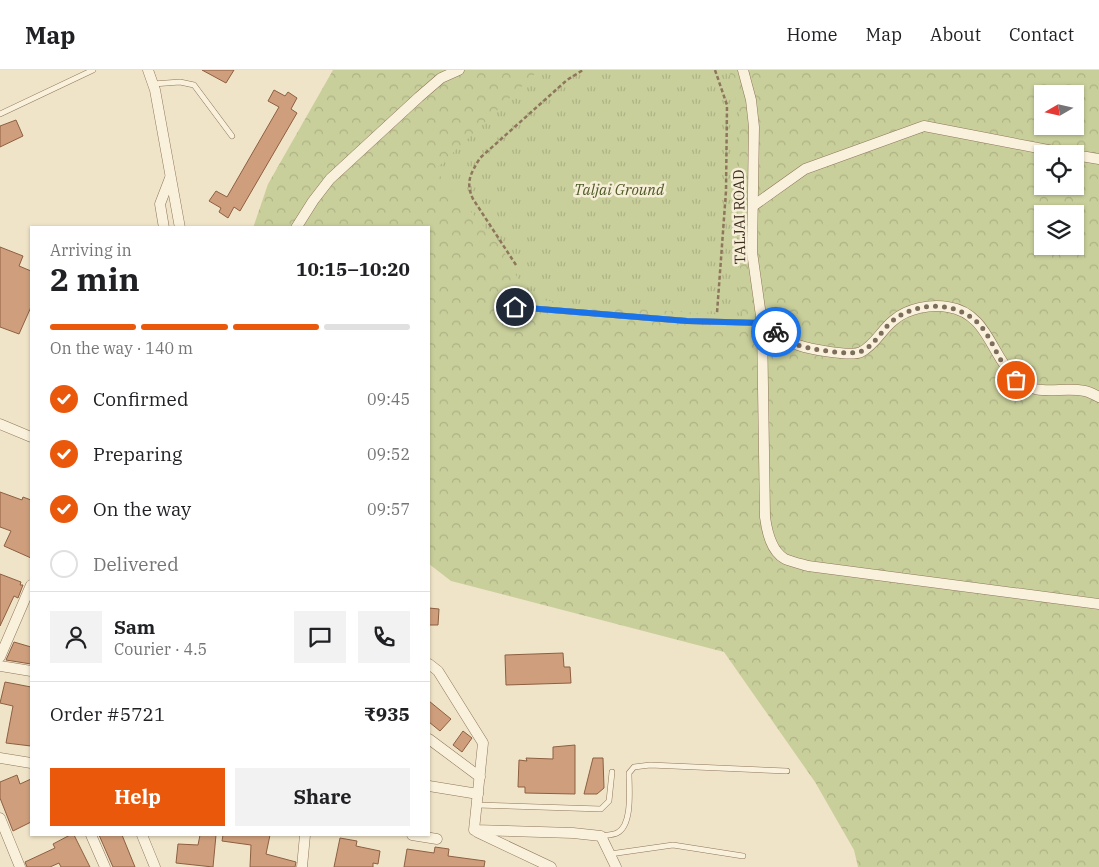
<!DOCTYPE html>
<html lang="en">
<head>
<meta charset="utf-8">
<style>
	:root { --surface:#fff; --page:#f2f2f2; --text:#202124; --muted:#757577; --line:#e0e0e0; --accent:#ea580c }
	body { margin:0; font-family:"IBM Plex Serif",serif; background:var(--page); color:var(--text); height:100vh; display:flex; flex-direction:column; font-size:19px; white-space:nowrap }
	* { box-sizing:border-box; margin:0 }
	p { font-size:16px; color:var(--muted) }
	.icon { flex:none; width:28px; height:28px; fill:none; stroke:currentColor; stroke-width:2; stroke-linecap:round; stroke-linejoin:round }
	.map { position:relative; flex:1; overflow:hidden }
	.details { position:absolute; left:30px; top:156px; width:400px; height:610px; display:flex; flex-direction:column; background:var(--surface); border-radius:0px; box-shadow:0 1px 4px #0004 }
	.details>* { flex:none }
	.needle { width:32px; rotate:261deg }
	.tools { position:absolute; left:1034px; top:15px; display:grid; gap:10px }
	.tools a { display:grid; place-items:center; width:50px; height:50px; border-radius:0px; background:var(--surface); box-shadow:0 1px 4px #0004; font-size:25px }
	.pin { position:absolute; display:grid; place-items:center; width:42px; height:42px; color:#fff; margin:-21px; border:2px solid #fff; border-radius:50%; box-shadow:0 1px 5px #0007 }
	.courier { position:absolute; display:grid; place-items:center; width:50px; height:50px; margin:-25px; border:4px solid #1a73e8; border-radius:50%; background:#fff; color:#222; box-shadow:0 1px 6px #0007 }
	.overview em { font-style:normal; font-weight:800 }
	.overview div { display:flex; flex-direction:column-reverse }
	.overview { display:flex; align-items:center; justify-content:space-between; height:85px; padding:0 20px }
	h1 { font-size:32px; font-weight:800; line-height:38px }
	.bar { display:grid; grid-template-columns:repeat(4,1fr); gap:8px 5px; align-content:center; height:60px; padding:0 20px }
	.bar i { height:6px; border-radius:4px; background:var(--line) }
	.bar .on { background:var(--accent) }
	.bar p { grid-column:span 4 }
	.line { display:flex; align-items:center; gap:12px; padding:0 20px; border-top:1px solid var(--line) }
	.line div { flex:1 }
	.round { display:grid; place-items:center; flex:none; width:52px; height:52px; border-radius:0px; background:var(--page) }
	ol { padding:0 20px; list-style:none }
	li { display:flex; align-items:center; gap:15px; height:55px }
	li p { margin-inline-start:auto }
	li .icon { padding:5px; border-radius:50%; background:var(--accent); color:#fff; stroke-width:4 }
	li:last-child { color:var(--muted) }
	li i { width:28px; height:28px; border:2px solid var(--line); border-radius:50% }
	.button { display:flex; gap:10px; margin-top:auto; padding:10px 20px }
	.button a { flex:1; height:58px; border-radius:0px; background:var(--accent); color:#fff; font-size:20px; font-weight:800; line-height:58px; text-align:center }
	.button a+a { background:var(--page); color:var(--text) }
	header { display:flex; align-items:center; gap:30px; box-sizing:border-box; height:70px; padding:0 25px; background:var(--surface); border-bottom:1px solid var(--line) }
	header strong { font-size:24px }
	nav { display:flex; gap:28px; margin-inline-start:auto; font-size:18px }
	.map>svg:first-child { display:block }
</style>
</head>
<body>
<header>
<strong>Map</strong>
<nav><a>Home</a><a>Map</a><a>About</a><a>Contact</a></nav>
</header>
<div class="map">
<svg width="1099" height="797" viewBox="0 0 1099 797">
	<defs>
		<pattern id="forest-crowns" width="20" height="18" patternUnits="userSpaceOnUse" patternTransform="scale(1.25)"><rect width="20" height="18" fill="#c9cf9b"/><path d="M2 6a3 3 0 1 1 6 0M12 15a3 3 0 1 1 6 0" fill="none" stroke="#aeb285"/></pattern>
		<pattern id="park-tufts" width="24" height="20" patternUnits="userSpaceOnUse" patternTransform="scale(1.25)"><rect width="24" height="20" fill="#c9cf9b"/><path d="M3 7l-1-3M5 7V3M7 7l1-3M15 17l-1-3M17 17v-4M19 17l1-3" fill="none" stroke="#aeb285"/></pattern>
	</defs>
	<rect width="100%" height="100%" fill="#f0e4c8"/>
	<path fill="url(#forest-crowns)" fill-rule="evenodd" d="M333,0H1099V797H858L854,780L815,712L724,582L451,511L429,494V158H253L268,114ZM1042,24H1075V56H1042ZM1042,84H1075V116H1042ZM1042,144H1075V176H1042Z"/>
	<polygon fill="url(#park-tufts)" points="539,0 729,0 740,49 738,141 742,246 582,235 534,229 519,211 503,179 435,100"/>
	<g fill="#cf9f7d" stroke="#8d5f41">
		<polygon points="202,0 234,0 226,13"/>
		<polygon points="274,20 285,26 288,22 297,28 291,39 297,43 240,141 234,137 228,148 219,142 221,138 209,131 216,121 227,127 279,37 268,31"/>
		<polygon points="16,50 23,66 0,77 0,56"/>
		<polygon points="0,177 23,186 19,196 31,201 31,237 19,264 0,257"/>
		<polygon points="0,422 22,430 23,427 31,430 31,488 4,476 11,461 0,457"/>
		<polygon points="0,504 21,512 20,515 23,515 18,528 14,526 0,556"/>
		<polygon points="429,538 439,539 438,555 429,555"/>
		<polygon points="14,572 31,577 31,594 6,590"/>
		<polygon points="563,583 564,597 570,597 571,613 506,615 505,585"/>
		<polygon points="5,612 31,617 31,676 6,673 13,636 0,633"/>
		<polygon points="429,631 451,649 440,661 429,652"/>
		<polygon points="463,661 472,668 462,682 453,675"/>
		<polygon points="575,675 575,724 525,723 525,717 518,717 519,690 527,691 526,688 553,689 553,677"/>
		<polygon points="593,688 603,688 604,718 597,724 584,724"/>
		<polygon points="17,705 20,714 31,709 31,752 13,761 0,728 0,712"/>
		<polygon points="70,765 74,765 90,797 61,797 59,793 50,797 27,797 25,792 55,778 53,774"/>
		<polygon points="99,765 122,765 135,797 113,797"/>
		<polygon points="200,765 216,765 213,797 176,793 178,774 198,775"/>
		<polygon points="223,765 270,765 266,784 296,792 295,797 250,797 251,775 222,771"/>
		<polygon points="340,768 357,771 356,776 380,781 378,794 373,793 373,797 334,797"/>
		<polygon points="435,777 449,779 448,786 485,791 484,797 404,797 407,779 434,783"/>
	</g>
	<g fill="none" stroke-linecap="round" stroke-linejoin="round">
		<defs>
			<g id="lane">
				<polyline points="153,14 180,12 194,15 232,66"/>
				<polyline points="0,44 93,0"/>
				<polyline points="515,237 687,251 762,253"/>
				<polyline points="477,735 601,739 609,731 612,702"/>
				<path d="M601,766C606,765 613,765 617,763C633,755 629,719 629,703L634,697L650,695L787,701"/>
				<polyline points="610,784 673,775 743,786"/>
			</g>
			<g id="street">
				<polyline points="148,0 155,20 180,158"/>
				<path d="M743,0L751,30L754,57L752,182L762,253C773,261 785,271 798,275C809,279 851,287 861,282C875,275 882,259 894,250C908,238 931,234 948,237C988,243 991,286 1016,309C1036,328 1061,316 1085,321C1090,322 1095,325 1099,327"/>
				<polyline points="1075,85 1099,89"/>
				<polyline points="753,136 805,99 924,56 1069,84"/>
				<polyline points="164,158 160,134 170,108"/>
				<polyline points="296,158 313,131 330,109 419,27 441,8 459,0"/>
				<path d="M762,253L765,447C767,462 771,481 785,489C792,492 801,494 808,496L1099,534"/>
				<polyline points="0,354 31,367"/>
				<polyline points="0,587 31,515"/>
				<polyline points="429,594 438,601 483,673 474,760 573,763 601,766 616,797"/>
				<polyline points="0,596 31,601"/>
				<polyline points="429,669 480,707"/>
				<polyline points="0,688 31,693"/>
				<polyline points="429,716 478,724"/>
				<polyline points="0,748 20,797"/>
				<polyline points="477,762 551,797"/>
				<polyline points="91,765 105,797"/>
				<polyline points="142,765 155,797"/>
				<polyline points="412,765 437,769"/>
				<polyline points="302,797 305,765"/>
			</g>
		</defs>
		<use href="#lane" stroke="#8d765c" stroke-width="6"/>
		<use href="#street" stroke="#8d765c" stroke-width="11"/>
		<g stroke="#8d765c" stroke-width="2.5" stroke-dasharray="4 2.5" stroke-linecap="butt">
			<polyline points="715,0 727,35 726,121 717,243"/>
			<path d="M516,195L473,129C465,112 471,103 480,88L567,10L583,0"/>
		</g>
		<use href="#lane" stroke="#faf1dc" stroke-width="5"/>
		<use href="#street" stroke="#faf1dc" stroke-width="10"/>
	</g>
	<g fill="none" stroke-linecap="round" stroke-linejoin="round">
		<path stroke="#7c6e5b" stroke-width="5" stroke-dasharray="0 9" d="M776,262C782,267 789,271 795,274C807,279 847,285 859,282C873,279 883,257 895,249C919,231 957,232 978,253C990,265 995,282 1004,295C1008,300 1012,305 1016,310"/>
		<polyline stroke="#1a73e8" stroke-width="6" points="515,237 687,251 762,253 776,262"/>
	</g>
	<g text-anchor="middle" dominant-baseline="central" stroke-width="5" stroke-linejoin="round" paint-order="stroke">
		<g font-size="15" font-style="italic" fill="#4d5a26" stroke="#f7eed8">
			<text x="619" y="119">Taljai Ground</text>
		</g>
		<g font-size="15" fill="#3d2e20" stroke="#f7eed8">
			<text transform="translate(739 147) rotate(-91)">TALJAI ROAD</text>
		</g>
	</g>
</svg>
<div class="tools">
<a><svg class="needle" viewBox="-14 -14 28 28"><path d="M0-13l5 13h-10z" fill="#e53935"/><path d="M0 13l5-13h-10z" fill="#757577"/></svg></a>
<a><svg class="icon" aria-label="locate" viewBox="0 0 24 24"><circle cx="12" cy="12" r="6"/><path d="M12 2v4M12 18v4M2 12h4M18 12h4"/></svg></a>
<a><svg class="icon" aria-label="layers" viewBox="0 0 24 24"><path d="M12 4l9 5-9 5-9-5zM3 14l9 5 9-5"/></svg></a>
</div>
<div class="pin" style="left:1016px;top:310px;background:#ea580c"><svg class="icon" aria-label="bag" viewBox="0 0 24 24"><path d="M5 8h14l-1 12H6zM9 8a3 3 0 0 1 6 0"/></svg></div>
<div class="pin" style="left:515px;top:237px;background:#1f2937"><svg class="icon" aria-label="home" viewBox="0 0 24 24"><path d="M3 11l9-7 9 7M6 9v11h12V9"/></svg></div>
<div class="courier" style="left:776px;top:262px"><svg class="icon" aria-label="bike" viewBox="0 0 24 24"><circle cx="6" cy="16" r="4"/><circle cx="18" cy="16" r="4"/><path d="M6 16l4-8h5l3 8M10 8l3 8H6M13 5h3"/></svg></div>
<section class="details">
<div class="overview"><div><h1>2 min</h1><p>Arriving in</p></div><em>10:15–10:20</em></div>
<div class="bar"><i class="on"></i><i class="on"></i><i class="on"></i><i></i><p>On the way · 140 m</p></div>
<ol>
<li><svg class="icon" aria-label="check" viewBox="0 0 24 24"><path d="M5 12l5 5 9-10"/></svg>Confirmed<p>09:45</p></li>
<li><svg class="icon" aria-label="check" viewBox="0 0 24 24"><path d="M5 12l5 5 9-10"/></svg>Preparing<p>09:52</p></li>
<li><svg class="icon" aria-label="check" viewBox="0 0 24 24"><path d="M5 12l5 5 9-10"/></svg>On the way<p>09:57</p></li>
<li><i></i>Delivered</li>
</ol>
<div class="line" style="height:90px"><a class="round"><svg class="icon" aria-label="person" viewBox="0 0 24 24"><circle cx="12" cy="8" r="4"/><path d="M4 21q1-7 8-7t8 7"/></svg></a><div><b>Sam</b><p>Courier · 4.5</p></div><a class="round"><svg class="icon" aria-label="chat" viewBox="0 0 24 24"><path d="M4 5h16v11H9l-5 4z"/></svg></a><a class="round"><svg class="icon" aria-label="phone" viewBox="0 0 24 24"><path d="M5 4h4l2 5-3 2q2 4 5 5l2-3 5 2v4C11 20 4 13 5 4z"/></svg></a></div>
<div class="line" style="height:65px"><div>Order #5721</div><b>₹935</b></div>
<div class="button"><a>Help</a><a>Share</a></div>
</section>
</div>
</body>
</html>
